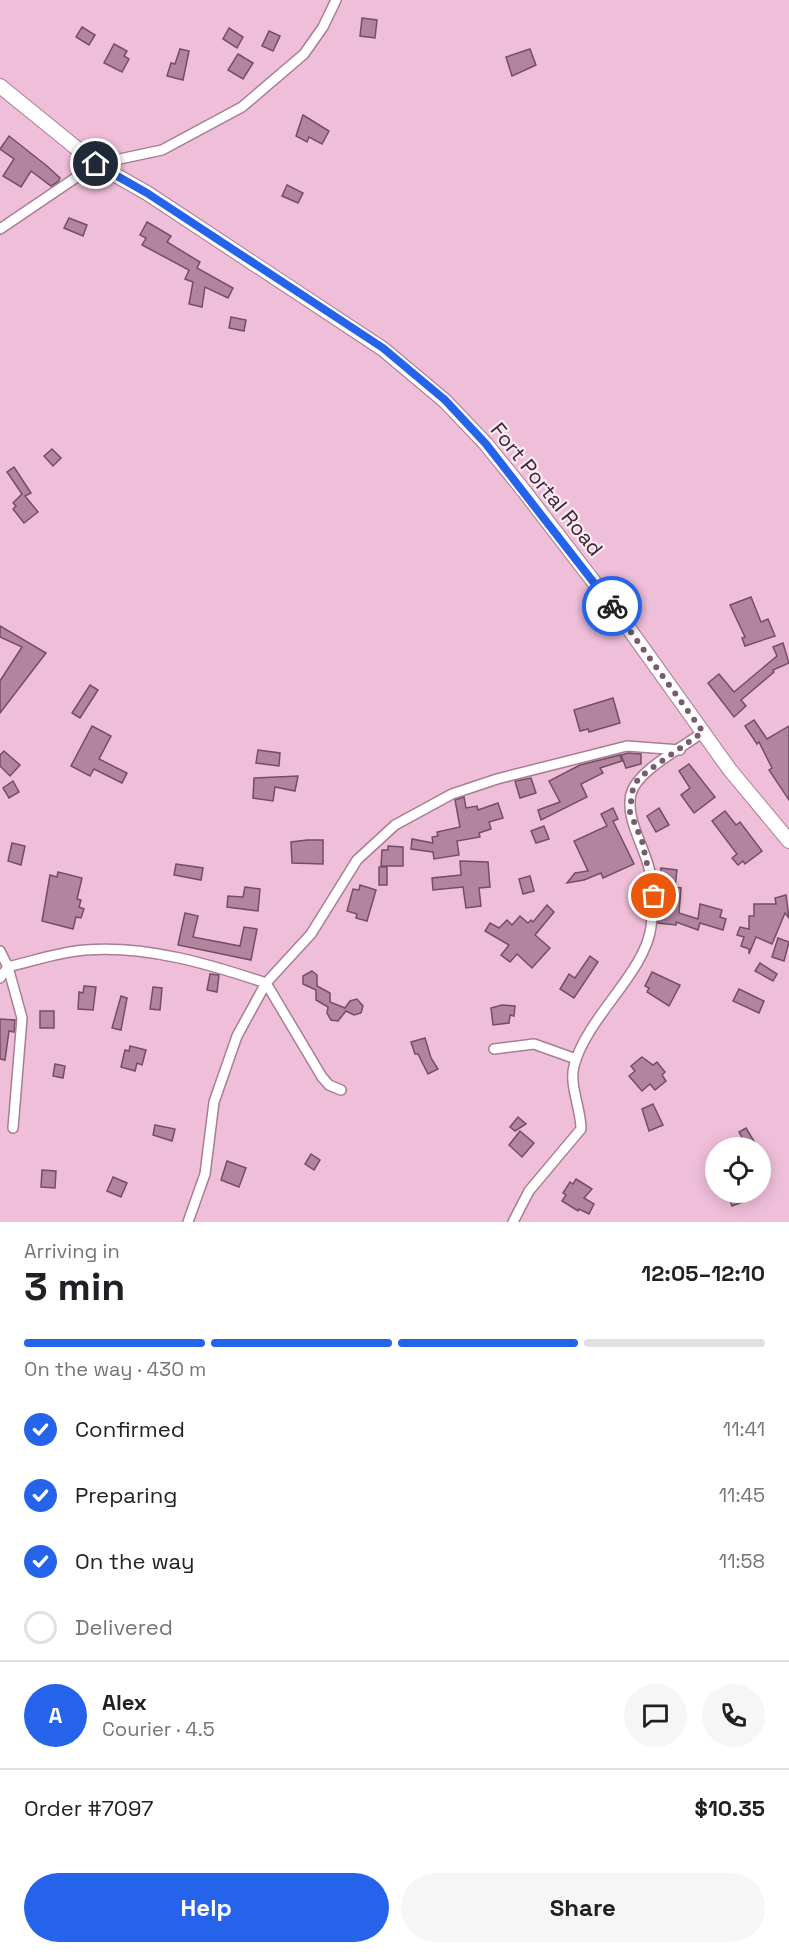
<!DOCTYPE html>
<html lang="en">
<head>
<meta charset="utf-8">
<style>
	:root { --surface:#fff; --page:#f6f6f6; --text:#202124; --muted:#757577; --line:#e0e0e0; --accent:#2563eb }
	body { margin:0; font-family:"Space Grotesk",sans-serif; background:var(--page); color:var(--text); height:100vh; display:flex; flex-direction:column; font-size:22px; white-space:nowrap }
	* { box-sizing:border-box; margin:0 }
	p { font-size:20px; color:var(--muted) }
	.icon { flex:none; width:33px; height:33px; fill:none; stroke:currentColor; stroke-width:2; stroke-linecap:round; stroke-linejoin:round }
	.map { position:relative; height:1222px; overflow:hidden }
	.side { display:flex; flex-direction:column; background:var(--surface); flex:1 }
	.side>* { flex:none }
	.buttons { position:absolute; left:705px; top:1137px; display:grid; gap:12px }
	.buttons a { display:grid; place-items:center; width:66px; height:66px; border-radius:50%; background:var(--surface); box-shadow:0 3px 15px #0003; font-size:30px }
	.pin { position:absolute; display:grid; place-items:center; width:51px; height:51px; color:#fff; margin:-26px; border:3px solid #fff; border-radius:50%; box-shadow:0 2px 6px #0007 }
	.courier { position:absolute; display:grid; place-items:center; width:60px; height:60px; margin:-30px; border:4px solid #2563eb; border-radius:50%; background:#fff; color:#222; box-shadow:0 2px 8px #0007 }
	.headline em { font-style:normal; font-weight:700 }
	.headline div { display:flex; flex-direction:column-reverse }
	.headline { display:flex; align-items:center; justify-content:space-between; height:102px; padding:0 24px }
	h1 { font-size:39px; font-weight:700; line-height:45px }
	.bar { display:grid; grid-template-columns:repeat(4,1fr); gap:9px 6px; align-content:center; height:72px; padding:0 24px }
	.bar i { height:8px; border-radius:4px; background:var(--line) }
	.bar .current { background:var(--accent) }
	.bar p { grid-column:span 4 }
	.line { display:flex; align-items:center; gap:15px; padding:0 24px; border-top:2px solid var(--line) }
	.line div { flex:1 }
	.round { display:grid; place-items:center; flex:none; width:63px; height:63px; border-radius:32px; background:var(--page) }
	ol { padding:0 24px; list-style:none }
	li { display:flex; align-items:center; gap:18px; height:66px }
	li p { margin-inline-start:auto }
	li .icon { padding:6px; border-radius:50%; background:var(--accent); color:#fff; stroke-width:4 }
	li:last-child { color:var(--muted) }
	li i { width:33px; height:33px; border:3px solid var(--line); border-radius:50% }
	.action { display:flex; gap:12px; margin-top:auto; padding:12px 24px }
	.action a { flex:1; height:69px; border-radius:36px; background:var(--accent); color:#fff; font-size:24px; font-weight:700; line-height:69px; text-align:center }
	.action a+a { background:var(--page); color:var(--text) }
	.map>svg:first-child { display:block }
</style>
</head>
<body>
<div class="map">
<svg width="789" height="1222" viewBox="0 0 789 1222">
	<rect width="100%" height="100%" fill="#efbfd9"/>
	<g fill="#b1859e" stroke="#754d64" stroke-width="1.5">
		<polygon points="362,18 377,20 375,38 360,36"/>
		<polygon points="82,27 95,35 89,45 76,37"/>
		<polygon points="229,28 243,37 237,48 223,39"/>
		<polygon points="269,31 280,36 273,51 262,46"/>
		<polygon points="114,44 127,51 124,56 129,59 122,72 104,63"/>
		<polygon points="180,49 189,51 183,80 167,76 171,63 175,64"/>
		<polygon points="530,49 536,65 512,76 506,57"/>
		<polygon points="238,54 253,63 243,79 228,70"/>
		<polygon points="303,115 329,131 322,144 309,137 307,142 296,136"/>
		<polygon points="9,136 47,166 60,178 58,182 51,186 31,171 21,187 3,176 14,159 0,149"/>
		<polygon points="287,185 303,193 298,203 282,196"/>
		<polygon points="69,218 87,225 83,236 64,228"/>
		<polygon points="147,222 171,236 167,242 200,262 197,268 233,288 228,298 205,287 202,307 189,304 193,282 185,279 189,270 142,245 146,238 140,235"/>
		<polygon points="231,317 246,320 244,331 229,328"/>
		<polygon points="52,449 61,458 53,466 44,456"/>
		<polygon points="14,467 31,493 25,496 38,512 24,523 13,509 16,506 13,503 22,494 7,472"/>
		<polygon points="751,597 761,622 768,619 775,636 745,646 742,638 745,637 730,605"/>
		<polygon points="0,626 46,653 0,713 0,681 22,647 0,637"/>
		<polygon points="783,643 789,663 773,670 774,672 741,700 746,706 734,717 708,683 719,674 734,692 777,656 773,647"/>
		<polygon points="90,685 98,690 80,718 72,713"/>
		<polygon points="613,698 620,723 589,732 588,729 580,731 574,710"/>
		<polygon points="754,720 767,739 789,726 789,800 769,770 772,768 759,742 757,744 745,726"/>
		<polygon points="92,726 111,736 99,759 127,773 122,783 94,769 90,776 71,766"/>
		<polygon points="258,750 280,753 279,766 256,763"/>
		<polygon points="4,751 20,765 10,776 0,766 0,755"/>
		<polygon points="628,753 641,754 641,764 626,768 621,755"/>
		<polygon points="620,755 622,761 600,768 603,773 581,784 587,797 541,820 538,810 560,802 549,781 580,765"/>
		<polygon points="689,764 715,797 694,813 681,795 690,788 679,771"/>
		<polygon points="298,776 295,791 275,787 273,801 253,798 254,778"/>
		<polygon points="531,778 536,793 520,798 515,781"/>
		<polygon points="13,781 19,792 9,798 3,788"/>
		<polygon points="464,797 466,808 477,806 478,810 498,803 503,818 489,822 491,829 479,833 480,837 457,841 459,855 434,859 433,852 411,849 412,839 433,843 432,837 438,836 437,832 460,827 455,800"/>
		<polygon points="613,808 618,819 613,821 634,864 603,878 601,873 584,880 567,883 575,873 588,871 574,841 607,826 601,814"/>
		<polygon points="659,808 669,825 656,832 647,816"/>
		<polygon points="725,811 736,825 740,822 762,851 745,864 743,861 738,865 732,858 737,854 712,821"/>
		<polygon points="544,826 549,839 536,843 531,831"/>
		<polygon points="307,840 323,840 323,864 292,863 291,842"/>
		<polygon points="12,843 25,846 21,865 8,861"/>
		<polygon points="388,846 403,847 403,866 381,866 382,850 388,850"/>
		<polygon points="460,861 488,862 490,887 479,888 481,906 466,908 463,887 433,890 432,878 461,875"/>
		<polygon points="176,864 203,868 201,880 174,875"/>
		<rect x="379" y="867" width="8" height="18"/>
		<polygon points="661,868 677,870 675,887 681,888 679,913 698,919 700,904 722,910 720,917 726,919 723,930 700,923 698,930 676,922 676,925 658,923"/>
		<polygon points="58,872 82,878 77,899 81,900 79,907 84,909 81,918 76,917 73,929 42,921 50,875 57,877"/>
		<polygon points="530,876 534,891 523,894 519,879"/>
		<polygon points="360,885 376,890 367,921 356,918 357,914 347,911 353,889 359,890"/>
		<polygon points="245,887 260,889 258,911 227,907 228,896 243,897"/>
		<polygon points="786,895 789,918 785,913 772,944 756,937 749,954 749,949 741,946 744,937 737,935 740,927 749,929 749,916 754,916 754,904 776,904 775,898"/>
		<polygon points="547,905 554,912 535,935 550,948 532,968 517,954 510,962 501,955 509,945 485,931 490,923 499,928 507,920 512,925 520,916 528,923 531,920 533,922"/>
		<polygon points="185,913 198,916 193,937 240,946 244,927 257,929 251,960 178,945"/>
		<polygon points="778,938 789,942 784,961 772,957"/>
		<polygon points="590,956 598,962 574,998 560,989 569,974 575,978"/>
		<polygon points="760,963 777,974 773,981 755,971"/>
		<polygon points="312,971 317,975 317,986 330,993 330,1002 345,1008 350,1001 357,999 363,1006 361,1013 354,1015 346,1011 338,1021 331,1020 327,1013 328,1007 316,1000 316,990 303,984 303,976"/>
		<polygon points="652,972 680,985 669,1006 647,992 649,988 645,986"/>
		<polygon points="210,974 219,975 217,992 207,990"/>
		<polygon points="84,986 96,987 93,1010 78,1009 79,992 83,993"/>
		<polygon points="153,987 162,988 160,1010 150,1009"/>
		<polygon points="739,989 764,1001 759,1013 733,1001"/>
		<polygon points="121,996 127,998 121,1030 112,1028"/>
		<polygon points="502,1005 515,1006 514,1016 510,1015 509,1023 493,1025 491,1008"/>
		<rect x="40" y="1011" width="14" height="17"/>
		<polygon points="0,1019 15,1020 14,1032 9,1031 5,1060 0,1059"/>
		<polygon points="425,1038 431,1058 438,1069 428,1074 418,1054 415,1054 411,1042"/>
		<polygon points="130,1046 146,1050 142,1065 137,1063 135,1071 121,1067 125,1050 129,1051"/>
		<polygon points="642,1057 653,1065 657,1062 665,1072 662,1075 666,1081 655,1090 650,1084 642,1091 629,1076 635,1071 631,1066"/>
		<polygon points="55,1064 65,1066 63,1078 53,1076"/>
		<polygon points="653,1104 663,1125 649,1131 642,1109"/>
		<polygon points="518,1117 526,1124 515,1131 510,1127"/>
		<polygon points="155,1125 175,1129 172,1141 153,1135"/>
		<polygon points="746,1128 758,1148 748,1148 739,1132"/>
		<polygon points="520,1131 534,1143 522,1157 509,1145"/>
		<polygon points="311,1154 320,1160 314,1170 305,1164"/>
		<polygon points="227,1161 246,1168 239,1187 221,1180"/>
		<polygon points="42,1170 56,1171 55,1188 41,1187"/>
		<polygon points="113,1177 127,1183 121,1197 107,1191"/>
		<polygon points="576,1179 592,1189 584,1198 594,1204 589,1214 579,1209 578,1211 562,1201 566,1195 563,1193 570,1182 573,1184"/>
		<polygon points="727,1192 737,1192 742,1202 732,1206"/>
	</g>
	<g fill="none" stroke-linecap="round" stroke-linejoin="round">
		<defs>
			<g id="street">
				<polyline points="0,229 96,164 162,150 242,107 304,54 323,27 336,0"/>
				<polyline points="0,951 8,967 22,1018 13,1128"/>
				<path d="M0,978L8,967C33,961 59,952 85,950C146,945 209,964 266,983L322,1077L329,1085L341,1090"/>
				<polyline points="494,1049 534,1044 576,1059"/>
				<polyline points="188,1222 205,1174 214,1102 237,1036 266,983 311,934 357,860 395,825 452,794 497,779 627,746 680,750"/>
				<path d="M513,1222L529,1191L581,1129C581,1109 569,1085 574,1066C586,1018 645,973 651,927C653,908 654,890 650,872C645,847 625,819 631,794C637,770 684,747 703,732"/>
			</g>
			<polyline id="primary" points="0,86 96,164 147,193 383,349 445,401 486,444 524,491 617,612 730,770 789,841"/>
		</defs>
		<use href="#street" stroke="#a97d95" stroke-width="12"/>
		<use href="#primary" stroke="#a97d95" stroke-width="16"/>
		<use href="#street" stroke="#fff" stroke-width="9"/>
		<use href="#primary" stroke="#fff" stroke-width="14"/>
	</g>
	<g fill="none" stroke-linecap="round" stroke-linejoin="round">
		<polyline stroke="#795c6c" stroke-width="6" stroke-dasharray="0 10.8" points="612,606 703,732 648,771 638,779 632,792 630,812 642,841 654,896"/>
		<polyline stroke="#2563eb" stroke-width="8" points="96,164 147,193 383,348 445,400 486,444 612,606"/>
	</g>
	<g text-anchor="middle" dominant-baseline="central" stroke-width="4.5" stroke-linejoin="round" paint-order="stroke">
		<g font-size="21" fill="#392731" stroke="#feeaf4">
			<text transform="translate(547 489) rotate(51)">Fort Portal Road</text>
		</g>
	</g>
</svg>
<div class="buttons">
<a><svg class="icon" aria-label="locate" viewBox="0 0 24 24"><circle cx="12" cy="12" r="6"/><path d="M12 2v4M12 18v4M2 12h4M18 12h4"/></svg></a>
</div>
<div class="pin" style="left:654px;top:896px;background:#ea580c"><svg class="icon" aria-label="bag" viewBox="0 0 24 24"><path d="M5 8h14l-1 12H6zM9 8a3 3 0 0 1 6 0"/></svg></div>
<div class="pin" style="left:96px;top:164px;background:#1f2937"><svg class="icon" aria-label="home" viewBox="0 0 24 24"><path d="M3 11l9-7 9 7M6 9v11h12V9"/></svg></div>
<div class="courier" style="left:612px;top:606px"><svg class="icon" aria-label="bike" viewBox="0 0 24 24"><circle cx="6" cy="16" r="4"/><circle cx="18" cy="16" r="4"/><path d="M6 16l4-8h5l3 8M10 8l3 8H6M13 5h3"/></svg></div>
</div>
<section class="side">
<div class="headline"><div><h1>3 min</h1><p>Arriving in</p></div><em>12:05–12:10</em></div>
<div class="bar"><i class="current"></i><i class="current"></i><i class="current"></i><i></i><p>On the way · 430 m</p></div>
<ol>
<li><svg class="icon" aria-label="check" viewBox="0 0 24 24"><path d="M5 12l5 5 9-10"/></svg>Confirmed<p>11:41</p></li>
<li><svg class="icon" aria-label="check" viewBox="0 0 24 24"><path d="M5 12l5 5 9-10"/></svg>Preparing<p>11:45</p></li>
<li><svg class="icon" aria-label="check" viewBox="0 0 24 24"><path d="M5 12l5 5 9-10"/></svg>On the way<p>11:58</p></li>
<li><i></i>Delivered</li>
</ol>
<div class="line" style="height:108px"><b class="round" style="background:var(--accent);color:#fff">A</b><div><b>Alex</b><p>Courier · 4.5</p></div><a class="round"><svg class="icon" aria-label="chat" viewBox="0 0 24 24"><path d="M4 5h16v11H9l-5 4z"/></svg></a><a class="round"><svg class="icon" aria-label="phone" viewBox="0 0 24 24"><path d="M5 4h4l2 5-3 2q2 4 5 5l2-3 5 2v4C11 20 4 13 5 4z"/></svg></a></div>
<div class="line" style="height:78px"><div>Order #7097</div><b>$10.35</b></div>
<div class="action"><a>Help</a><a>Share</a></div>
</section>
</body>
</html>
